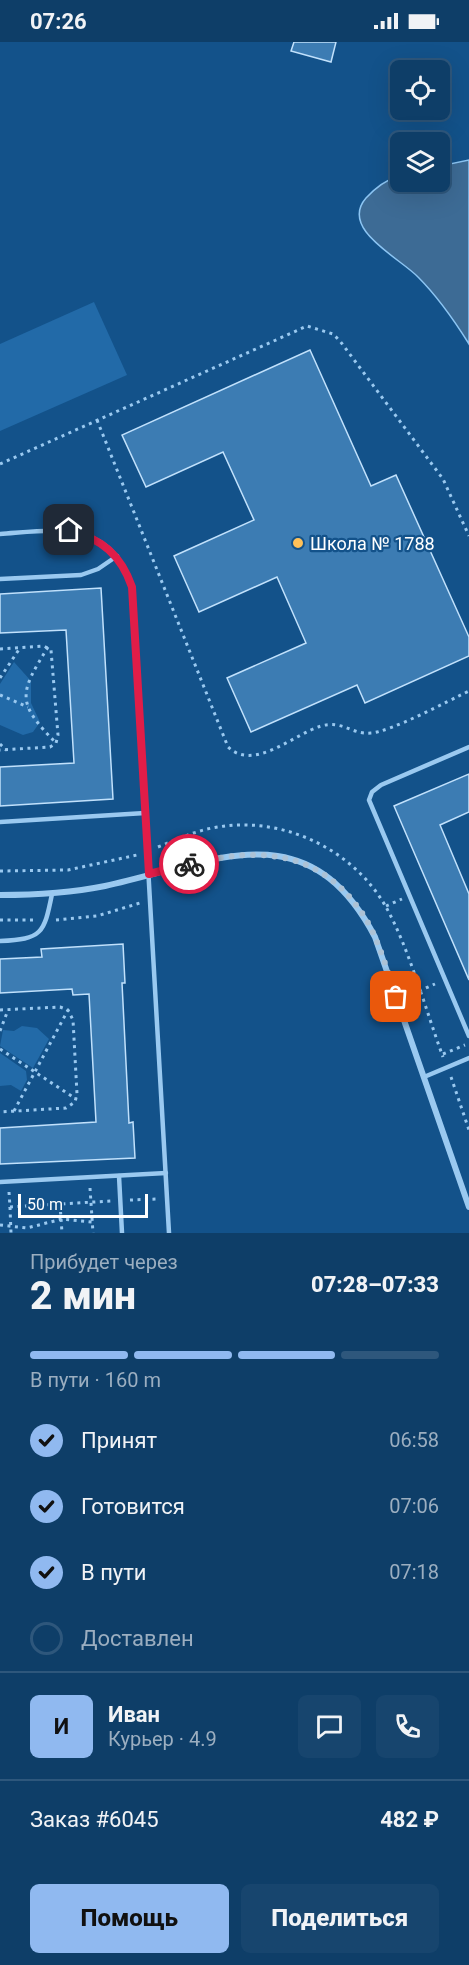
<!DOCTYPE html>
<html lang="ru">
<head>
<meta charset="utf-8">
<style>
	:root { --surface:#0e3e68; --page:#17456e; --text:#f1f3f6; --muted:#9baec0; --line:#2e577c; --accent:#90b9f0 }
	body { margin:0; font-family:Roboto,sans-serif; background:var(--page); color:var(--text); height:100vh; display:flex; flex-direction:column; font-size:22px; white-space:nowrap }
	* { box-sizing:border-box; margin:0 }
	p { font-size:20px; color:var(--muted) }
	.icon { flex:none; width:33px; height:33px; fill:none; stroke:currentColor; stroke-width:2; stroke-linecap:round; stroke-linejoin:round }
	.map { position:relative; height:1191px; overflow:hidden }
	.panel { display:flex; flex-direction:column; background:var(--surface); flex:1 }
	.panel>* { flex:none }
	.buttons { position:absolute; left:390px; top:18px; display:grid; gap:12px }
	.buttons a { display:grid; place-items:center; width:60px; height:60px; border-radius:9px; background:var(--surface); box-shadow:0 6px 24px #0002,0 0 0 2px var(--line); font-size:30px }
	.scale { position:absolute; left:18px; bottom:15px; width:130px; box-sizing:border-box; padding-left:6px; border:3px solid #fff; border-top:0; font-size:16px; line-height:21px; white-space:nowrap; color:#fff; -webkit-text-stroke:4px #13528a; paint-order:stroke }
	.pin { position:absolute; display:grid; place-items:center; width:51px; height:51px; color:#fff; margin:-26px; border-radius:12px; box-shadow:0 3px 9px #0006 }
	.courier { position:absolute; display:grid; place-items:center; width:60px; height:60px; margin:-30px; border:4px solid #e11d48; border-radius:50%; background:#fff; color:#222; box-shadow:0 2px 8px #0007 }
	.overview em { font-style:normal; font-weight:800 }
	.overview div { display:flex; flex-direction:column-reverse }
	.overview { display:flex; align-items:center; justify-content:space-between; height:102px; padding:0 30px }
	h1 { font-size:39px; font-weight:800; line-height:45px }
	.bar { display:grid; grid-template-columns:repeat(4,1fr); gap:9px 6px; align-content:center; height:72px; padding:0 30px }
	.bar i { height:8px; border-radius:4px; background:var(--line) }
	.bar .selected { background:var(--accent) }
	.bar p { grid-column:span 4 }
	.line { display:flex; align-items:center; gap:15px; padding:0 30px; border-top:2px solid var(--line) }
	.line div { flex:1 }
	.round { display:grid; place-items:center; flex:none; width:63px; height:63px; border-radius:9px; background:var(--page) }
	ol { padding:0 30px; list-style:none }
	li { display:flex; align-items:center; gap:18px; height:66px }
	li p { margin-inline-start:auto }
	li .icon { padding:6px; border-radius:50%; background:var(--accent); color:#111; stroke-width:4 }
	li:last-child { color:var(--muted) }
	li i { width:33px; height:33px; border:3px solid var(--line); border-radius:50% }
	.cta { display:flex; gap:12px; margin-top:auto; padding:12px 30px }
	.cta a { flex:1; height:69px; border-radius:9px; background:var(--accent); color:#111; font-size:24px; font-weight:800; line-height:69px; text-align:center }
	.cta a+a { background:var(--page); color:var(--text) }
	.status { display:flex; justify-content:space-between; align-items:center; height:42px; padding:0 30px; background:var(--surface); direction:ltr }
	.status svg { height:16px; fill:currentColor }
	.map>svg:first-child { display:block }
</style>
</head>
<body>
<div class="status"><b>07:26</b><svg viewBox="0 0 49 12"><path d="M0 12V9h3v3zM5 12V6h3v6zM10 12V3h3v9zM15 12V0h3v12zM26 1h20v11H26zM47 4h2v5h-2z"/></svg></div>
<div class="map">
<svg width="469" height="1191" viewBox="0 0 469 1191">
	<rect width="100%" height="100%" fill="#13528a"/>
	<g fill="#226aa8">
		<polygon points="94,260 127,333 0,389 0,302"/>
		<polygon points="14,620 31,639 31,661 40,680 33,690 23,693 0,683 0,642"/>
		<polygon points="22,984 37,986 49,997 33,1026 0,1004 3,988 14,989"/>
		<polygon points="0,1011 26,1029 27,1038 21,1049 11,1043 0,1044"/>
	</g>
	<path fill="#3d6b95" stroke="#8cc5f3" stroke-width="1.5" d="M469,118V302C454,278 438,255 418,235C400,216 339,187 366,156C376,145 386,138 400,133V140H440V124Z"/>
	<g fill="#3c7cb3" stroke="#c1e1fc" stroke-width="1.5">
		<polygon points="294,0 336,0 331,20 291,9"/>
		<polygon points="310,308 371,444 396,433 469,595 469,614 365,661 357,643 251,690 227,636 306,601 277,535 199,570 174,514 254,478 223,410 146,445 122,393"/>
		<polygon points="101,546 113,757 0,764 0,725 74,721 66,588 0,591 0,552"/>
		<polygon points="469,732 469,770 440,783 469,852 469,938 394,764"/>
		<polygon points="123,902 125,941 122,941 129,1081 133,1080 135,1116 0,1122 0,1086 96,1080 89,952 73,953 72,947 0,951 0,917 42,915 41,907"/>
	</g>
	<g fill="none" stroke-linecap="round" stroke-linejoin="round">
		<g stroke="#9ac9f0" stroke-width="3" stroke-dasharray="3 4.5" stroke-linecap="butt">
			<path d="M97,378L228,705C254,730 294,692 321,684C343,678 352,693 371,691C390,690 448,659 469,649"/>
			<polyline points="0,422 307,284 333,292 340,299 443,437 469,494"/>
			<path d="M48,605C19,652 16,660 56,701"/>
			<polyline points="0,607 44,604 51,608 58,693 56,701 50,705 0,708"/>
			<polyline points="0,636 20,606"/>
			<polyline points="0,653 28,665"/>
			<polyline points="0,702 6,708"/>
			<path d="M158,805C178,797 197,788 218,785C283,774 353,807 386,865C409,906 426,969 443,1015"/>
			<polyline points="0,829 68,828 137,813"/>
			<polyline points="386,864 402,857"/>
			<polyline points="0,878 34,878"/>
			<polyline points="56,878 97,874 140,861"/>
			<polyline points="419,949 435,942"/>
			<polyline points="0,968 60,965 68,968 73,978 77,1052 75,1060 66,1066 0,1070"/>
			<polyline points="0,989 8,968"/>
			<polyline points="0,1007 76,1057"/>
			<polyline points="443,1012 465,1003"/>
			<polyline points="451,1035 469,1088"/>
			<polyline points="14,1069 68,968"/>
			<polyline points="90,1146 93,1191"/>
			<polyline points="9,1150 10,1165 111,1159"/>
			<polyline points="130,1158 156,1157"/>
			<polyline points="60,1162 62,1191"/>
			<polyline points="10,1165 11,1191"/>
			<polyline points="0,1183 27,1186 62,1177 92,1180"/>
		</g>
		<g stroke="#9ac9f0" stroke-width="4.5">
			<path d="M0,492C58,488 110,477 132,545L169,1191"/>
			<polyline points="0,537 81,533 98,527 117,514"/>
			<polyline points="469,705 381,743 372,750 369,758 469,994"/>
			<polyline points="0,780 145,771"/>
			<path d="M0,899C42,897 44,892 52,852"/>
			<polyline points="424,1035 469,1016"/>
			<polyline points="119,1134 122,1191"/>
			<polyline points="0,1140 166,1131"/>
		</g>
		<path stroke="#9ac9f0" stroke-width="6" d="M0,853C36,853 70,851 105,844C213,821 307,766 375,895L469,1165"/>
	</g>
	<g fill="none" stroke-linecap="round" stroke-linejoin="round">
		<path stroke="#acc2d6" stroke-width="6" stroke-dasharray="0 10.8" d="M189,822C259,805 320,807 364,874C379,898 387,928 396,955"/>
		<path stroke="#e11d48" stroke-width="8" d="M69,488C102,497 121,513 132,545L149,832L189,822"/>
	</g>
	<circle fill="#ffc159" stroke="#13528a" stroke-width="2" cx="298" cy="501" r="6"/>
	<g text-anchor="middle" dominant-baseline="central" stroke-width="4.5" stroke-linejoin="round" paint-order="stroke">
		<g font-size="18" fill="#fff" stroke="#13528a" text-anchor="start">
			<text x="310" y="501">Школа № 1788</text>
		</g>
	</g>
</svg>
<div class="buttons">
<a><svg class="icon" aria-label="locate" viewBox="0 0 24 24"><circle cx="12" cy="12" r="6"/><path d="M12 2v4M12 18v4M2 12h4M18 12h4"/></svg></a>
<a><svg class="icon" aria-label="layers" viewBox="0 0 24 24"><path d="M12 4l9 5-9 5-9-5zM3 14l9 5 9-5"/></svg></a>
</div>
<div class="scale">50 m</div>
<div class="pin" style="left:396px;top:955px;background:#ea580c"><svg class="icon" aria-label="bag" viewBox="0 0 24 24"><path d="M5 8h14l-1 12H6zM9 8a3 3 0 0 1 6 0"/></svg></div>
<div class="pin" style="left:69px;top:488px;background:#1f2937"><svg class="icon" aria-label="home" viewBox="0 0 24 24"><path d="M3 11l9-7 9 7M6 9v11h12V9"/></svg></div>
<div class="courier" style="left:189px;top:822px"><svg class="icon" aria-label="bike" viewBox="0 0 24 24"><circle cx="6" cy="16" r="4"/><circle cx="18" cy="16" r="4"/><path d="M6 16l4-8h5l3 8M10 8l3 8H6M13 5h3"/></svg></div>
</div>
<section class="panel">
<div class="overview"><div><h1>2 мин</h1><p>Прибудет через</p></div><em>07:28–07:33</em></div>
<div class="bar"><i class="selected"></i><i class="selected"></i><i class="selected"></i><i></i><p>В пути · 160 m</p></div>
<ol>
<li><svg class="icon" aria-label="check" viewBox="0 0 24 24"><path d="M5 12l5 5 9-10"/></svg>Принят<p>06:58</p></li>
<li><svg class="icon" aria-label="check" viewBox="0 0 24 24"><path d="M5 12l5 5 9-10"/></svg>Готовится<p>07:06</p></li>
<li><svg class="icon" aria-label="check" viewBox="0 0 24 24"><path d="M5 12l5 5 9-10"/></svg>В пути<p>07:18</p></li>
<li><i></i>Доставлен</li>
</ol>
<div class="line" style="height:108px"><b class="round" style="background:var(--accent);color:#111">И</b><div><b>Иван</b><p>Курьер · 4.9</p></div><a class="round"><svg class="icon" aria-label="chat" viewBox="0 0 24 24"><path d="M4 5h16v11H9l-5 4z"/></svg></a><a class="round"><svg class="icon" aria-label="phone" viewBox="0 0 24 24"><path d="M5 4h4l2 5-3 2q2 4 5 5l2-3 5 2v4C11 20 4 13 5 4z"/></svg></a></div>
<div class="line" style="height:78px"><div>Заказ #6045</div><b>482 ₽</b></div>
<div class="cta"><a>Помощь</a><a>Поделиться</a></div>
</section>
</body>
</html>
